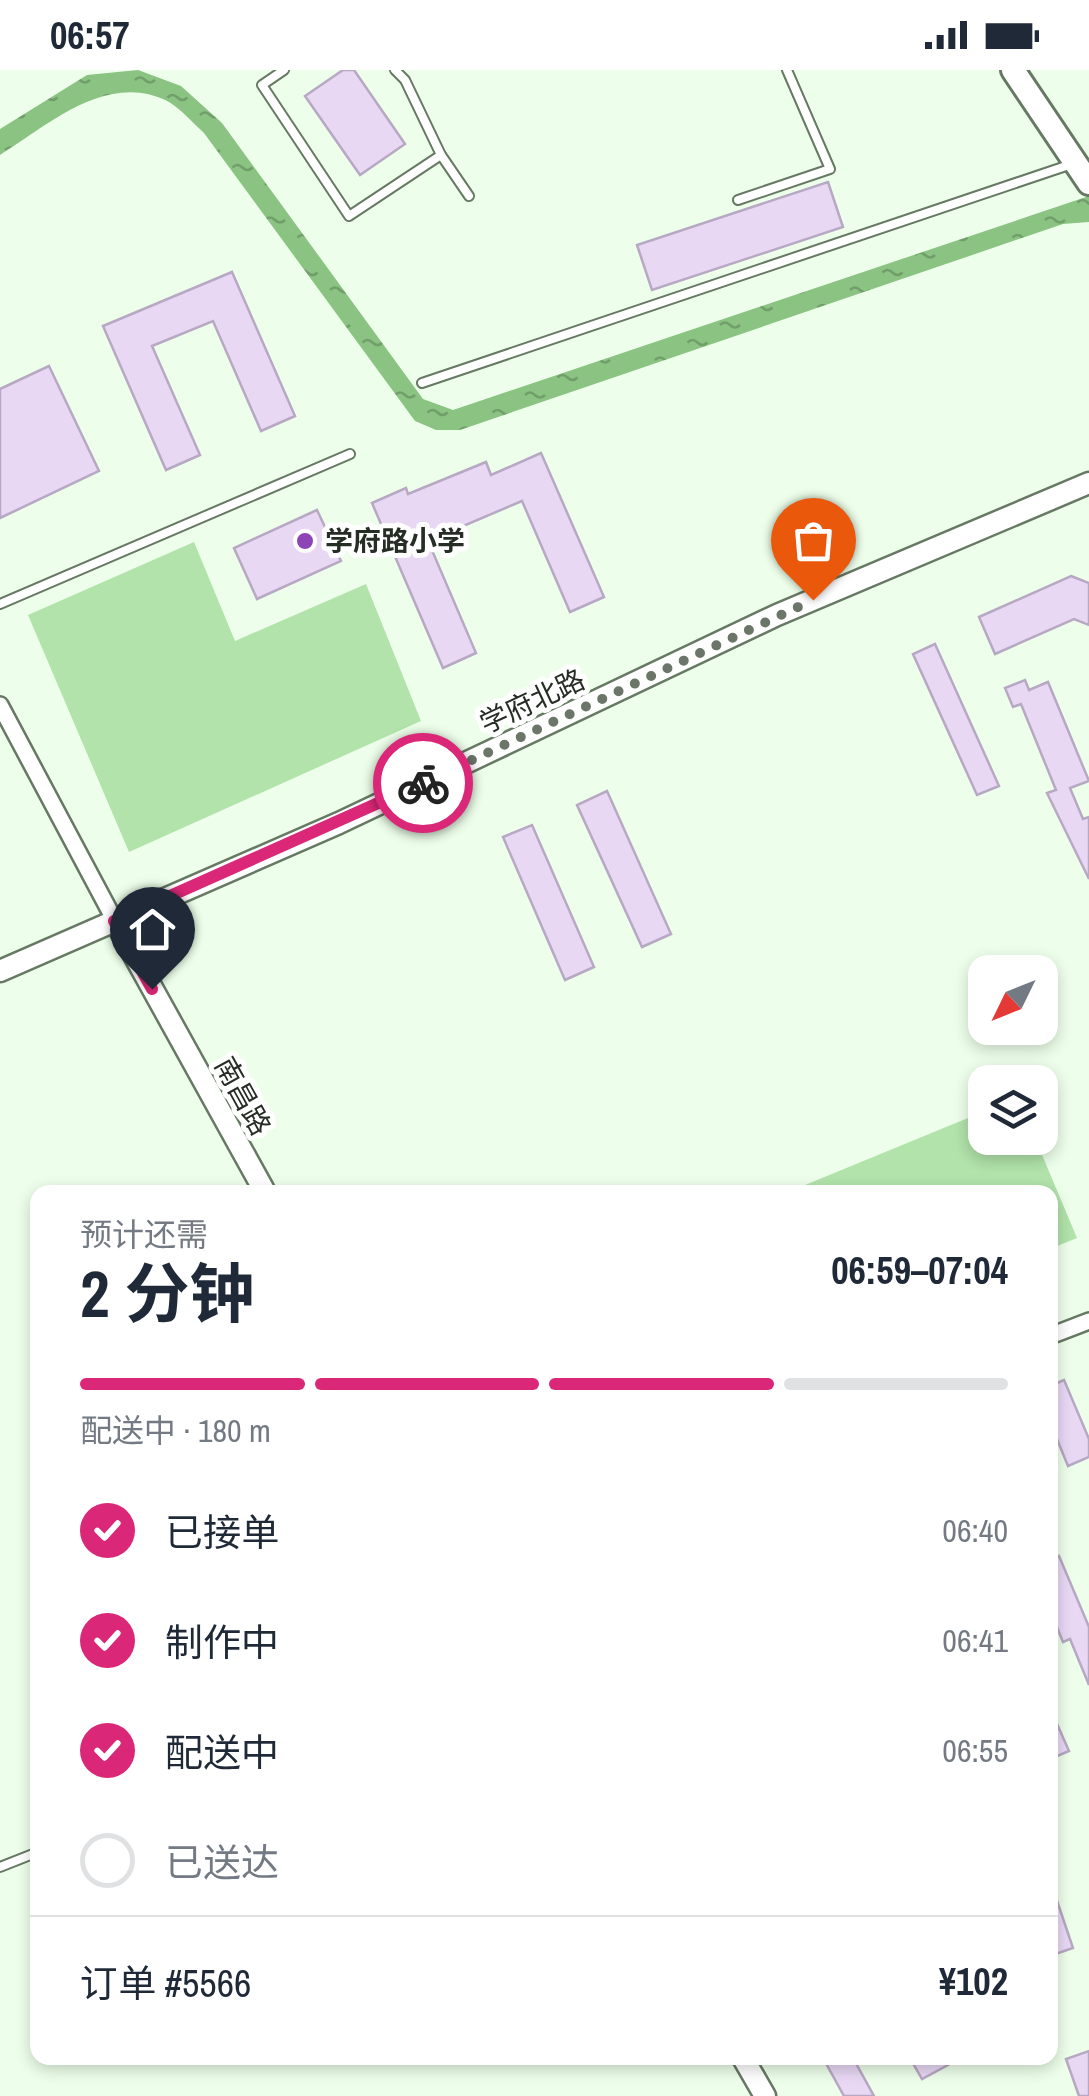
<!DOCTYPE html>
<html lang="zh">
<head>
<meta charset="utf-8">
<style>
	:root { --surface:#fff; --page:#f6f6f7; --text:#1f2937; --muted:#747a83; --line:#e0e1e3; --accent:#db2777 }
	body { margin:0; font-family:"Archivo Narrow","Noto Sans SC",sans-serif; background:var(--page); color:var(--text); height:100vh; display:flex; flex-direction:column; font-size:38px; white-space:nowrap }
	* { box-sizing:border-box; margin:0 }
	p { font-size:32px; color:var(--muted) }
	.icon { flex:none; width:55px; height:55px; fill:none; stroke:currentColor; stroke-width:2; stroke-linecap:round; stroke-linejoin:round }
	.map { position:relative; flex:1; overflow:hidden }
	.side { position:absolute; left:30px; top:1115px; width:1028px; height:880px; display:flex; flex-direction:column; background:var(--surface); border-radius:20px; box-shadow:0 5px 15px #0003 }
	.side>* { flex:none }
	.needle { width:65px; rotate:227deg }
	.fabs { position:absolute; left:968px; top:885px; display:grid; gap:20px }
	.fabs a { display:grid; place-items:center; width:90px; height:90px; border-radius:20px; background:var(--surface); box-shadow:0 5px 15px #0003; font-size:50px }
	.pin { position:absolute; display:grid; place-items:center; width:85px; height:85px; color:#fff; margin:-102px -42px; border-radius:50% 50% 50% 0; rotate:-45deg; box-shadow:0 0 10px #0007 }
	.pin .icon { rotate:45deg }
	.courier { position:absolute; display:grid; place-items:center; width:100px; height:100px; margin:-50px; border:8px solid #db2777; border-radius:50%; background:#fff; color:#222; box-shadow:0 2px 12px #0007 }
	.head em { font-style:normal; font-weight:700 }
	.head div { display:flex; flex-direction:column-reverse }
	.head { display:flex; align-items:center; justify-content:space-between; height:170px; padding:0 50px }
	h1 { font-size:65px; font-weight:700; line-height:75px }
	.bar { display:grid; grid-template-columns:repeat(4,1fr); gap:15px 10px; align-content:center; height:120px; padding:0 50px }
	.bar i { height:12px; border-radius:8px; background:var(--line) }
	.bar .on { background:var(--accent) }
	.bar p { grid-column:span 4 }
	.line { display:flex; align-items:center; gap:25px; padding:0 50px; border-top:2px solid var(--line) }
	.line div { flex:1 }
	ol { padding:0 50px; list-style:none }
	li { display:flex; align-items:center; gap:30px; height:110px }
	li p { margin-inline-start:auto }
	li .icon { padding:10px; border-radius:50%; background:var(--accent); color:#fff; stroke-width:4 }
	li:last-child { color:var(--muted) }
	li i { width:55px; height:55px; border:5px solid var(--line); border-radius:50% }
	.status { display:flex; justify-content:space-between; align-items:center; height:70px; padding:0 50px; background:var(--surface); direction:ltr }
	.status svg { height:28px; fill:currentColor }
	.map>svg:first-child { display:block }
</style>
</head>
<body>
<div class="status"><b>06:57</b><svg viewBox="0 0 49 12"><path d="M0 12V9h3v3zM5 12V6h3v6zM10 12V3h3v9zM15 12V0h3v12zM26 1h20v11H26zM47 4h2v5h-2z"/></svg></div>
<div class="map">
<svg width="1089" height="2026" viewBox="0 0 1089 2026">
	<defs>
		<pattern id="water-ripples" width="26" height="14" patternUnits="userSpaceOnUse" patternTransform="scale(2.5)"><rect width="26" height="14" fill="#8ac382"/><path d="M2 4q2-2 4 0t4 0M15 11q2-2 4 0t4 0" fill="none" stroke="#719f6a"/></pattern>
	</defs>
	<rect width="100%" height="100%" fill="#edffea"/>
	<g fill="#b1e3aa">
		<polygon points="194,472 235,571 366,514 421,651 129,782 28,545"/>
		<polygon points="985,1041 985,1068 1035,1068 1077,1168 1050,1179 1050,1122 809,1122 805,1115"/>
	</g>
	<path fill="url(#water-ripples)" d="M138,0L181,16L222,53L423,329L453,340L1089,126V152L1063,154L460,360H436L415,351L204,63C193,53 181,39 169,32C108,0 48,55 0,85V59L87,5Z"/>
	<g fill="#e8d8f4" stroke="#b7a8c3" stroke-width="2.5">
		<polygon points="343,0 354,0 405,74 360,105 305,26"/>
		<polygon points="828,112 843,157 652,220 637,175"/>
		<polygon points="232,202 295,346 261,361 213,251 152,276 200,385 166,400 103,256"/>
		<polygon points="49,296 99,401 0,448 0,319"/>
		<polygon points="541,383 604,527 570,542 522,431 428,471 476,583 443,598 372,433 406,418 408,424 486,392 491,405"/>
		<polygon points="317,440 341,491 257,529 234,478"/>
		<polygon points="1071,506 1089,513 1089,555 1074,549 995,584 979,547"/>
		<polygon points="935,574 999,716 977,725 913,584"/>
		<polygon points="1025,610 1029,620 1048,612 1089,711 1070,718 1083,749 1089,747 1089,809 1047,723 1056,720 1021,634 1013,637 1005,618"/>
		<polygon points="607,721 671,864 642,877 577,735"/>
		<polygon points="532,755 594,897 565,910 503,767"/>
		<polygon points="1064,1310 1089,1369 1089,1387 1068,1396 1050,1352 1050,1316"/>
		<polygon points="1059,1486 1089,1557 1089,1615 1070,1569 1063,1572 1050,1540 1050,1490"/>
		<polygon points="1050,1638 1069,1681 1050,1689"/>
		<polygon points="1052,1816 1073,1878 1050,1886 1050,1817"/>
		<polygon points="1089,1981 1089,2026 1079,2026 1066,1989"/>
		<polygon points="823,1988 853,1988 874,2026 844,2026"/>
		<polygon points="910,1988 961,1988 922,2009"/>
	</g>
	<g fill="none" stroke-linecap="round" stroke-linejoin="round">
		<defs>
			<g id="service">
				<polyline points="284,0 262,15 349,146 441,85"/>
				<polyline points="395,0 405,10 441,85 469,126"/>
				<polyline points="738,130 830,99 787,0"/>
				<polyline points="422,313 1072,94"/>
				<polyline points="0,534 350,384"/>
				<polyline points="0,1797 38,1782"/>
			</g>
			<g id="minor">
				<polyline points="0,635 115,851"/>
				<polyline points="1050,1266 1089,1251"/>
			</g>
			<g id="tertiary">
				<polyline points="115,851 265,1122"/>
				<polyline points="0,901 339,753 777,545 1089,413"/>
				<polyline points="743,1988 765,2026"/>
			</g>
			<polyline id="secondary" points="1013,0 1089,113"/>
		</defs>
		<use href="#service" stroke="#667963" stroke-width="12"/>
		<use href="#minor" stroke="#667963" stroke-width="20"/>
		<use href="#tertiary" stroke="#667963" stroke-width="25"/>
		<use href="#secondary" stroke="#667963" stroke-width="28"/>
		<use href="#service" stroke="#fff" stroke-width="8"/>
		<use href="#minor" stroke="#fff" stroke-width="15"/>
		<use href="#tertiary" stroke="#fff" stroke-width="20"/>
		<use href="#secondary" stroke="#fff" stroke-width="22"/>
	</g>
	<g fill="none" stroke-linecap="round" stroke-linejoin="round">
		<polyline stroke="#6b7669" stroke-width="10" stroke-dasharray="0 18" points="423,713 813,530"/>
		<polyline stroke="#db2777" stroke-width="12" points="152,919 114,851 423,713"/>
	</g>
	<circle fill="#8c44b7" stroke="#fff" stroke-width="4" cx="305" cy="471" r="10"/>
	<g text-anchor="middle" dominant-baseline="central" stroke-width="10" stroke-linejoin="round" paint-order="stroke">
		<g font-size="28" font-weight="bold" fill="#252d24" stroke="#fff" text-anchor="start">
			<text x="325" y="471">学府路小学</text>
		</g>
		<g font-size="28" fill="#252d24" stroke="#fff">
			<text transform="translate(532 631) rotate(-25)">学府北路</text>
			<text transform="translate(243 1026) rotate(61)">南昌路</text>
		</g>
	</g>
</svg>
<div class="fabs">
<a><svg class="needle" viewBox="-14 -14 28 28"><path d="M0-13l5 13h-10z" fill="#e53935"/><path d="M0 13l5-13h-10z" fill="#747a83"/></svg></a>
<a><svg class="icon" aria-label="layers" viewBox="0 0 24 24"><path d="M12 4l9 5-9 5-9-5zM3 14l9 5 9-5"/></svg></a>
</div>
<div class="pin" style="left:813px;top:530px;background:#ea580c"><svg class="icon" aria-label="bag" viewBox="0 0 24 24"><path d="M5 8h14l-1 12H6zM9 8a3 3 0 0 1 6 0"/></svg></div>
<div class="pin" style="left:152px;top:919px;background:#1f2937"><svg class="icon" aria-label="home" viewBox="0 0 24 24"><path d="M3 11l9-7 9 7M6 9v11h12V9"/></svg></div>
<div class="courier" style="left:423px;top:713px"><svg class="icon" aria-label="bike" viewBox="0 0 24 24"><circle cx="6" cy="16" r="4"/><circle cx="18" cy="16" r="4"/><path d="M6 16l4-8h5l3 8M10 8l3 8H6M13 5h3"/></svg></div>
<section class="side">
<div class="head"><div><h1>2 分钟</h1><p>预计还需</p></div><em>06:59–07:04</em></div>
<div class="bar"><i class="on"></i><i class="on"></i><i class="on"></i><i></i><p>配送中 · 180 m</p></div>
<ol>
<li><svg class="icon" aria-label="check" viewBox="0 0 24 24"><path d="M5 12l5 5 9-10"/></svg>已接单<p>06:40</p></li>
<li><svg class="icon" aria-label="check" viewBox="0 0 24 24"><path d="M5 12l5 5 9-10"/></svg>制作中<p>06:41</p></li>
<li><svg class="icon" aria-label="check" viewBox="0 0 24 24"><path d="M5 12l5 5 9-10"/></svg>配送中<p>06:55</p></li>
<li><i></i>已送达</li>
</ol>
<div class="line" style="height:130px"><div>订单 #5566</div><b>¥102</b></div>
</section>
</div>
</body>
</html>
